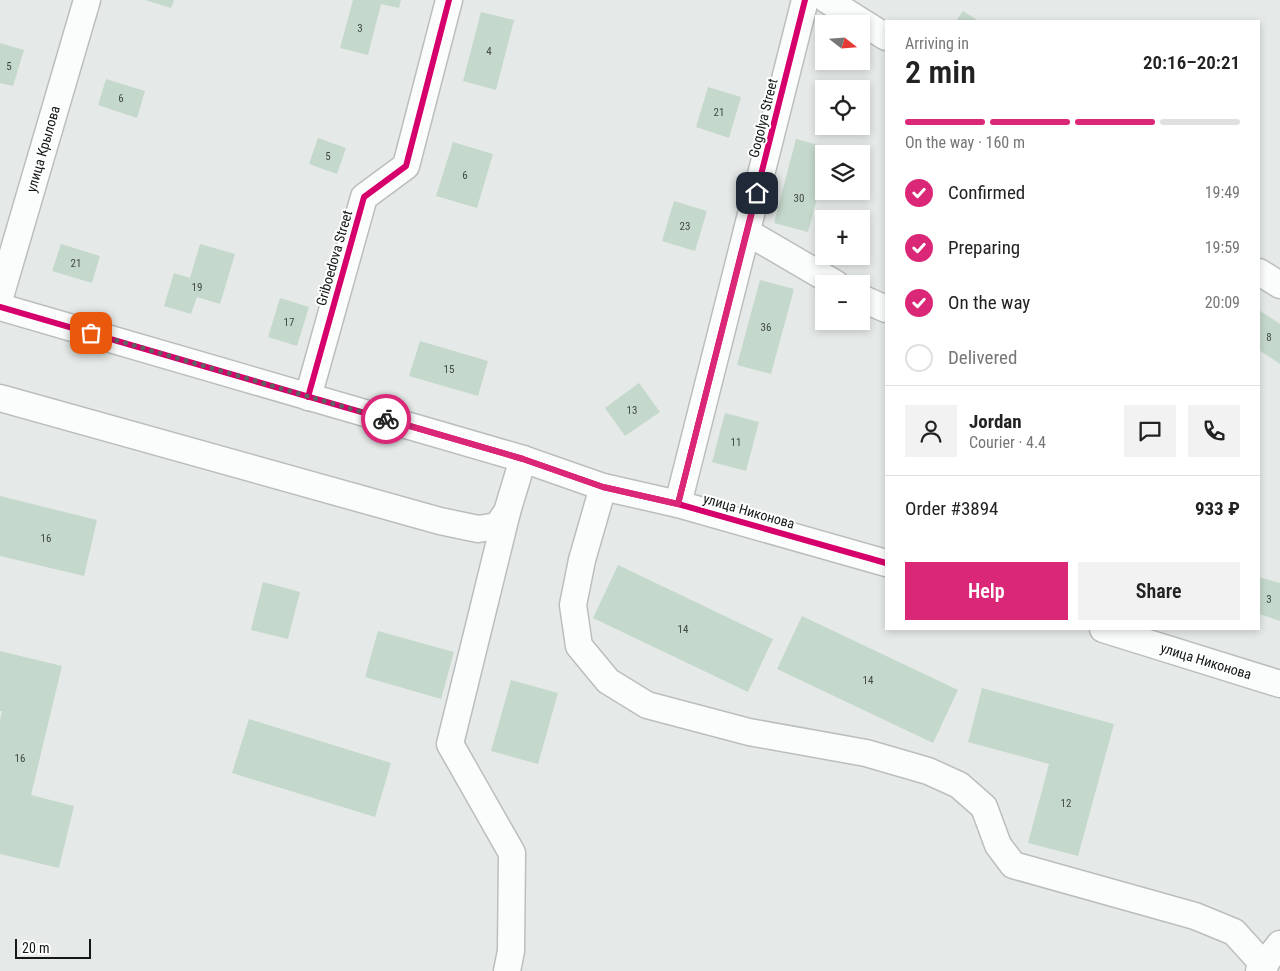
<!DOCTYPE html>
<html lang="en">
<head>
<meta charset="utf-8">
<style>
	:root { --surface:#fff; --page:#f2f2f2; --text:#222; --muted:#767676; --line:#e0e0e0; --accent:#db2777 }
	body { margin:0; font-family:"Roboto Condensed",sans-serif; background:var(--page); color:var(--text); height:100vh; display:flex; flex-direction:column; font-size:19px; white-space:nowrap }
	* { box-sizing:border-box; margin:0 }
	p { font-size:16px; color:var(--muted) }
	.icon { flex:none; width:28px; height:28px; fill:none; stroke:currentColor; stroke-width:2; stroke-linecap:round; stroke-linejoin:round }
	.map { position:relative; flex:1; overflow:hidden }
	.details { position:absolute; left:885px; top:20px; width:375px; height:610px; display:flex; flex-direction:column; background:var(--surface); border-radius:0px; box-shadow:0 2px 8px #0003 }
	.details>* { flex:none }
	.needle { width:32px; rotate:107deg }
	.tools { position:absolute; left:815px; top:15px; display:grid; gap:10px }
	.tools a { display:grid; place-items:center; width:55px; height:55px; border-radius:0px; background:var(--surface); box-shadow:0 2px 8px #0003; font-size:25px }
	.scale { position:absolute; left:15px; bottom:12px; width:76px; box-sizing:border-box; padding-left:5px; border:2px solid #151818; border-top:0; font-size:14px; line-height:18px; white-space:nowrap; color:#151818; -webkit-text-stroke:4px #fff; paint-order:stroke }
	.pin { position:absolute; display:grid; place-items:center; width:42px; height:42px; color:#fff; margin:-21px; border-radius:10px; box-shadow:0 2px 8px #0006 }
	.courier { position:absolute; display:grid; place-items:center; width:50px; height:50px; margin:-25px; border:4px solid #db2777; border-radius:50%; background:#fff; color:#222; box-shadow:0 1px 6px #0007 }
	.summary em { font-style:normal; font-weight:600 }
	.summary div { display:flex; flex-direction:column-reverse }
	.summary { display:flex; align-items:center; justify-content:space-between; height:85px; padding:0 20px }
	h1 { font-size:32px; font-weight:600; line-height:38px }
	.bar { display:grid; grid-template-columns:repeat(4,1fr); gap:8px 5px; align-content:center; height:60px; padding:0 20px }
	.bar i { height:6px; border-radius:4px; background:var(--line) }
	.bar .current { background:var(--accent) }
	.bar p { grid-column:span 4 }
	.line { display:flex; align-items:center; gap:12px; padding:0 20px; border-top:1px solid var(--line) }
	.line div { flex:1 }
	.round { display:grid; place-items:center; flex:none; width:52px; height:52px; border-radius:0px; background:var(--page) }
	ol { padding:0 20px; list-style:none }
	li { display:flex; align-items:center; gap:15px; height:55px }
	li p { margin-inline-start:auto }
	li .icon { padding:5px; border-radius:50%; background:var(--accent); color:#fff; stroke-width:4 }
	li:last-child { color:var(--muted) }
	li i { width:28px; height:28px; border:2px solid var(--line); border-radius:50% }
	.button { display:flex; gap:10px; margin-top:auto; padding:10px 20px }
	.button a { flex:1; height:58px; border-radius:0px; background:var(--accent); color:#fff; font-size:20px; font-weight:600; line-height:58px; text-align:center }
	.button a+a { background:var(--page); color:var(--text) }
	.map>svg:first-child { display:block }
</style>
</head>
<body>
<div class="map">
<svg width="1280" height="971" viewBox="0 0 1280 971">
	<rect width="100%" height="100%" fill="#e5eae9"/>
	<g fill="#c5d8cc">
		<polygon points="145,0 174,0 171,8"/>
		<polygon points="353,0 401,0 399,8 381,4 368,55 340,48"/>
		<polygon points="963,11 979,21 956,21"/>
		<polygon points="481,12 514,20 496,90 463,81"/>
		<polygon points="0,43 24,50 13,86 0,83"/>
		<polygon points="106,79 145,91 137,118 98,105"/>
		<polygon points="708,87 741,97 729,138 696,127"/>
		<polygon points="318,138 346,148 337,174 309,164"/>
		<polygon points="796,139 830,148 829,154 824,154 824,173 808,232 774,223"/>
		<polygon points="453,142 493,154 477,208 436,196"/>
		<polygon points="674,201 707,211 695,251 662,241"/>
		<polygon points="61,244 100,256 92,283 52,271"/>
		<polygon points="200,244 235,254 220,304 197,297 191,314 164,306 174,273 190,278"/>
		<polygon points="760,280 794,289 771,374 737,365"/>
		<polygon points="280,298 309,307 297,346 268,337"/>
		<polygon points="1259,310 1280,324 1280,364 1259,350"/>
		<polygon points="420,341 488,361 478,396 409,376"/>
		<polygon points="639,383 660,412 625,436 605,408"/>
		<polygon points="725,413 759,422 746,471 712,462"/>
		<polygon points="0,496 97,520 84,576 0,556"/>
		<polygon points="618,565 773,639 748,692 593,618"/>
		<polygon points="1259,577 1280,583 1280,621 1259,614"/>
		<polygon points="263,582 300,592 288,639 251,630"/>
		<polygon points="802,616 958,690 933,743 777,669"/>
		<polygon points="378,631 454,652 441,699 365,677"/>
		<polygon points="0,651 62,666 31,795 74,806 59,868 0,854 0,720 2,711 0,711"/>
		<polygon points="511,680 558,693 538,764 491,751"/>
		<polygon points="982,688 1114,724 1078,856 1028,843 1049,764 968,742"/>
		<polygon points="249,719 391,763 375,817 232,773"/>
	</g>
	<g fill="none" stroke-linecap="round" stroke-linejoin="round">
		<defs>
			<g id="minor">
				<polyline points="827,0 886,37"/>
				<polyline points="747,232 836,284"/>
				<polyline points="1259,272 1280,285"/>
				<polyline points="0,297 87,0"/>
				<polyline points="861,298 886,309"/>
				<polyline points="0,307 523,459 603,487 678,504 886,563"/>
				<polyline points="308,397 364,197 406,166 449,0"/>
				<polyline points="0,398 440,521 478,529 497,526 507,512 523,459"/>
				<polyline points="603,487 582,560 573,605 579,646 608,681 647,705 749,732 866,753 928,771 959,785 984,807 998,845 1013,865 1195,916 1234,932 1265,966"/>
				<polyline points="678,504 805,0"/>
				<polyline points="507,512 450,744 512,853 511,951 507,971"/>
				<polyline points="1103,629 1280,684"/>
				<polyline points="1259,971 1280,944"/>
			</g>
		</defs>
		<use href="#minor" stroke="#bbbebe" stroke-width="29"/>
		<use href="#minor" stroke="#fbfcfc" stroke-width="26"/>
		<defs>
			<g id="cycleway">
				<polyline points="0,307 523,459 603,487 678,504 886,563"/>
				<polyline points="308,397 364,197 406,166 449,0"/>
				<polyline points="678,504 805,0"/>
			</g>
		</defs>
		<use href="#cycleway" stroke="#fff" stroke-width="9"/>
		<use href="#cycleway" stroke="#d6006c" stroke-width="6"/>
	</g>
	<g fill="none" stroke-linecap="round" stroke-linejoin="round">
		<polyline stroke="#5e6261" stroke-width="5" stroke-dasharray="0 9" points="91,333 386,419"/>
		<polyline stroke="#db2777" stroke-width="6" points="386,419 523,459 603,487 678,504 757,193"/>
	</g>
	<g text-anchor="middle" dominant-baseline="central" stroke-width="4" stroke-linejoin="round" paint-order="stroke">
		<g font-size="11" fill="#414845">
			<text x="360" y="28">3</text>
			<text x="489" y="51">4</text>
			<text x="9" y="66">5</text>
			<text x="121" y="98">6</text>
			<text x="719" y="112">21</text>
			<text x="328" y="156">5</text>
			<text x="465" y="175">6</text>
			<text x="799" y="198">30</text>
			<text x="685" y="226">23</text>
			<text x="76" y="263">21</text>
			<text x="197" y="287">19</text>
			<text x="289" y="322">17</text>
			<text x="766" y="327">36</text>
			<text x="1269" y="337">8</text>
			<text x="449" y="369">15</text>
			<text x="632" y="410">13</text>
			<text x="736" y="442">11</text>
			<text x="46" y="538">16</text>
			<text x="1269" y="599">3</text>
			<text x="683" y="629">14</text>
			<text x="868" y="680">14</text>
			<text x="20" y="758">16</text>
			<text x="1066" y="803">12</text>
		</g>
		<g font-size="14" fill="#151818" stroke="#fff">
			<text transform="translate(763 118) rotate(-76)">Gogolya Street</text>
			<text transform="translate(43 149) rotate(-74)">улица Крылова</text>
			<text transform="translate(334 258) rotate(-74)">Griboedova Street</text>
			<text transform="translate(749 511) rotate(16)">улица Никонова</text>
			<text transform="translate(1206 661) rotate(17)">улица Никонова</text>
		</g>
	</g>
</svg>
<div class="tools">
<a><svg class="needle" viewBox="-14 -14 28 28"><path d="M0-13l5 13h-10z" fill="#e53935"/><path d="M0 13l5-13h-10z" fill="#767676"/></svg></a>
<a><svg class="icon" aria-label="locate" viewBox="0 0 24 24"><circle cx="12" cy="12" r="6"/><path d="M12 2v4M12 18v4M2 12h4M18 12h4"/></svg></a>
<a><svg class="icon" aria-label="layers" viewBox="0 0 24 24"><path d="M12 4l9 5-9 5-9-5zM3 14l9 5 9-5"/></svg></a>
<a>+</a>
<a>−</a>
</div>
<div class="scale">20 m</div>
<div class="pin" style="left:91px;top:333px;background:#ea580c"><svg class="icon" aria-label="bag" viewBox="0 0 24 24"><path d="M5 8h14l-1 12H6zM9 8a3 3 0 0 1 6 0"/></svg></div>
<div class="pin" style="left:757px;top:193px;background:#1f2937"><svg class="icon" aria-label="home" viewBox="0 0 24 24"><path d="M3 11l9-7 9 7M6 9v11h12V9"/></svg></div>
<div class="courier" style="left:386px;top:419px"><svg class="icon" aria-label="bike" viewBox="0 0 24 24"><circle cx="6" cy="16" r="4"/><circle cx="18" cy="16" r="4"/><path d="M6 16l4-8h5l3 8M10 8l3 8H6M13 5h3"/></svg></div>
<section class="details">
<div class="summary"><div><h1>2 min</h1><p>Arriving in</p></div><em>20:16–20:21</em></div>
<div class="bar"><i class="current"></i><i class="current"></i><i class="current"></i><i></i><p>On the way · 160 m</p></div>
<ol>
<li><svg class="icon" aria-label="check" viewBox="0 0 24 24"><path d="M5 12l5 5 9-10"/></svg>Confirmed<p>19:49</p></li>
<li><svg class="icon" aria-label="check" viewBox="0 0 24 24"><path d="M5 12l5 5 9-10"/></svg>Preparing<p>19:59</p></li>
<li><svg class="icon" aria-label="check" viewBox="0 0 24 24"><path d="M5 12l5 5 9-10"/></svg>On the way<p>20:09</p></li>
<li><i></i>Delivered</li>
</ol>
<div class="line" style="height:90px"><a class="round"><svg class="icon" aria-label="person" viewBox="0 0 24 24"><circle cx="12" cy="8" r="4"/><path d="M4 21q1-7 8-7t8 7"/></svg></a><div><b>Jordan</b><p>Courier · 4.4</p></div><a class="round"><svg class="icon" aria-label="chat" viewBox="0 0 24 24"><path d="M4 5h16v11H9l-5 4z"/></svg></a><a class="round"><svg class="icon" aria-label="phone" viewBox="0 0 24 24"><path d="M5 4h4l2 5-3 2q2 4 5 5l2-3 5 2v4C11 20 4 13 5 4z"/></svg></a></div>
<div class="line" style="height:65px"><div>Order #3894</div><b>933 ₽</b></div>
<div class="button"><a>Help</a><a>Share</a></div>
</section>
</div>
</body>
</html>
